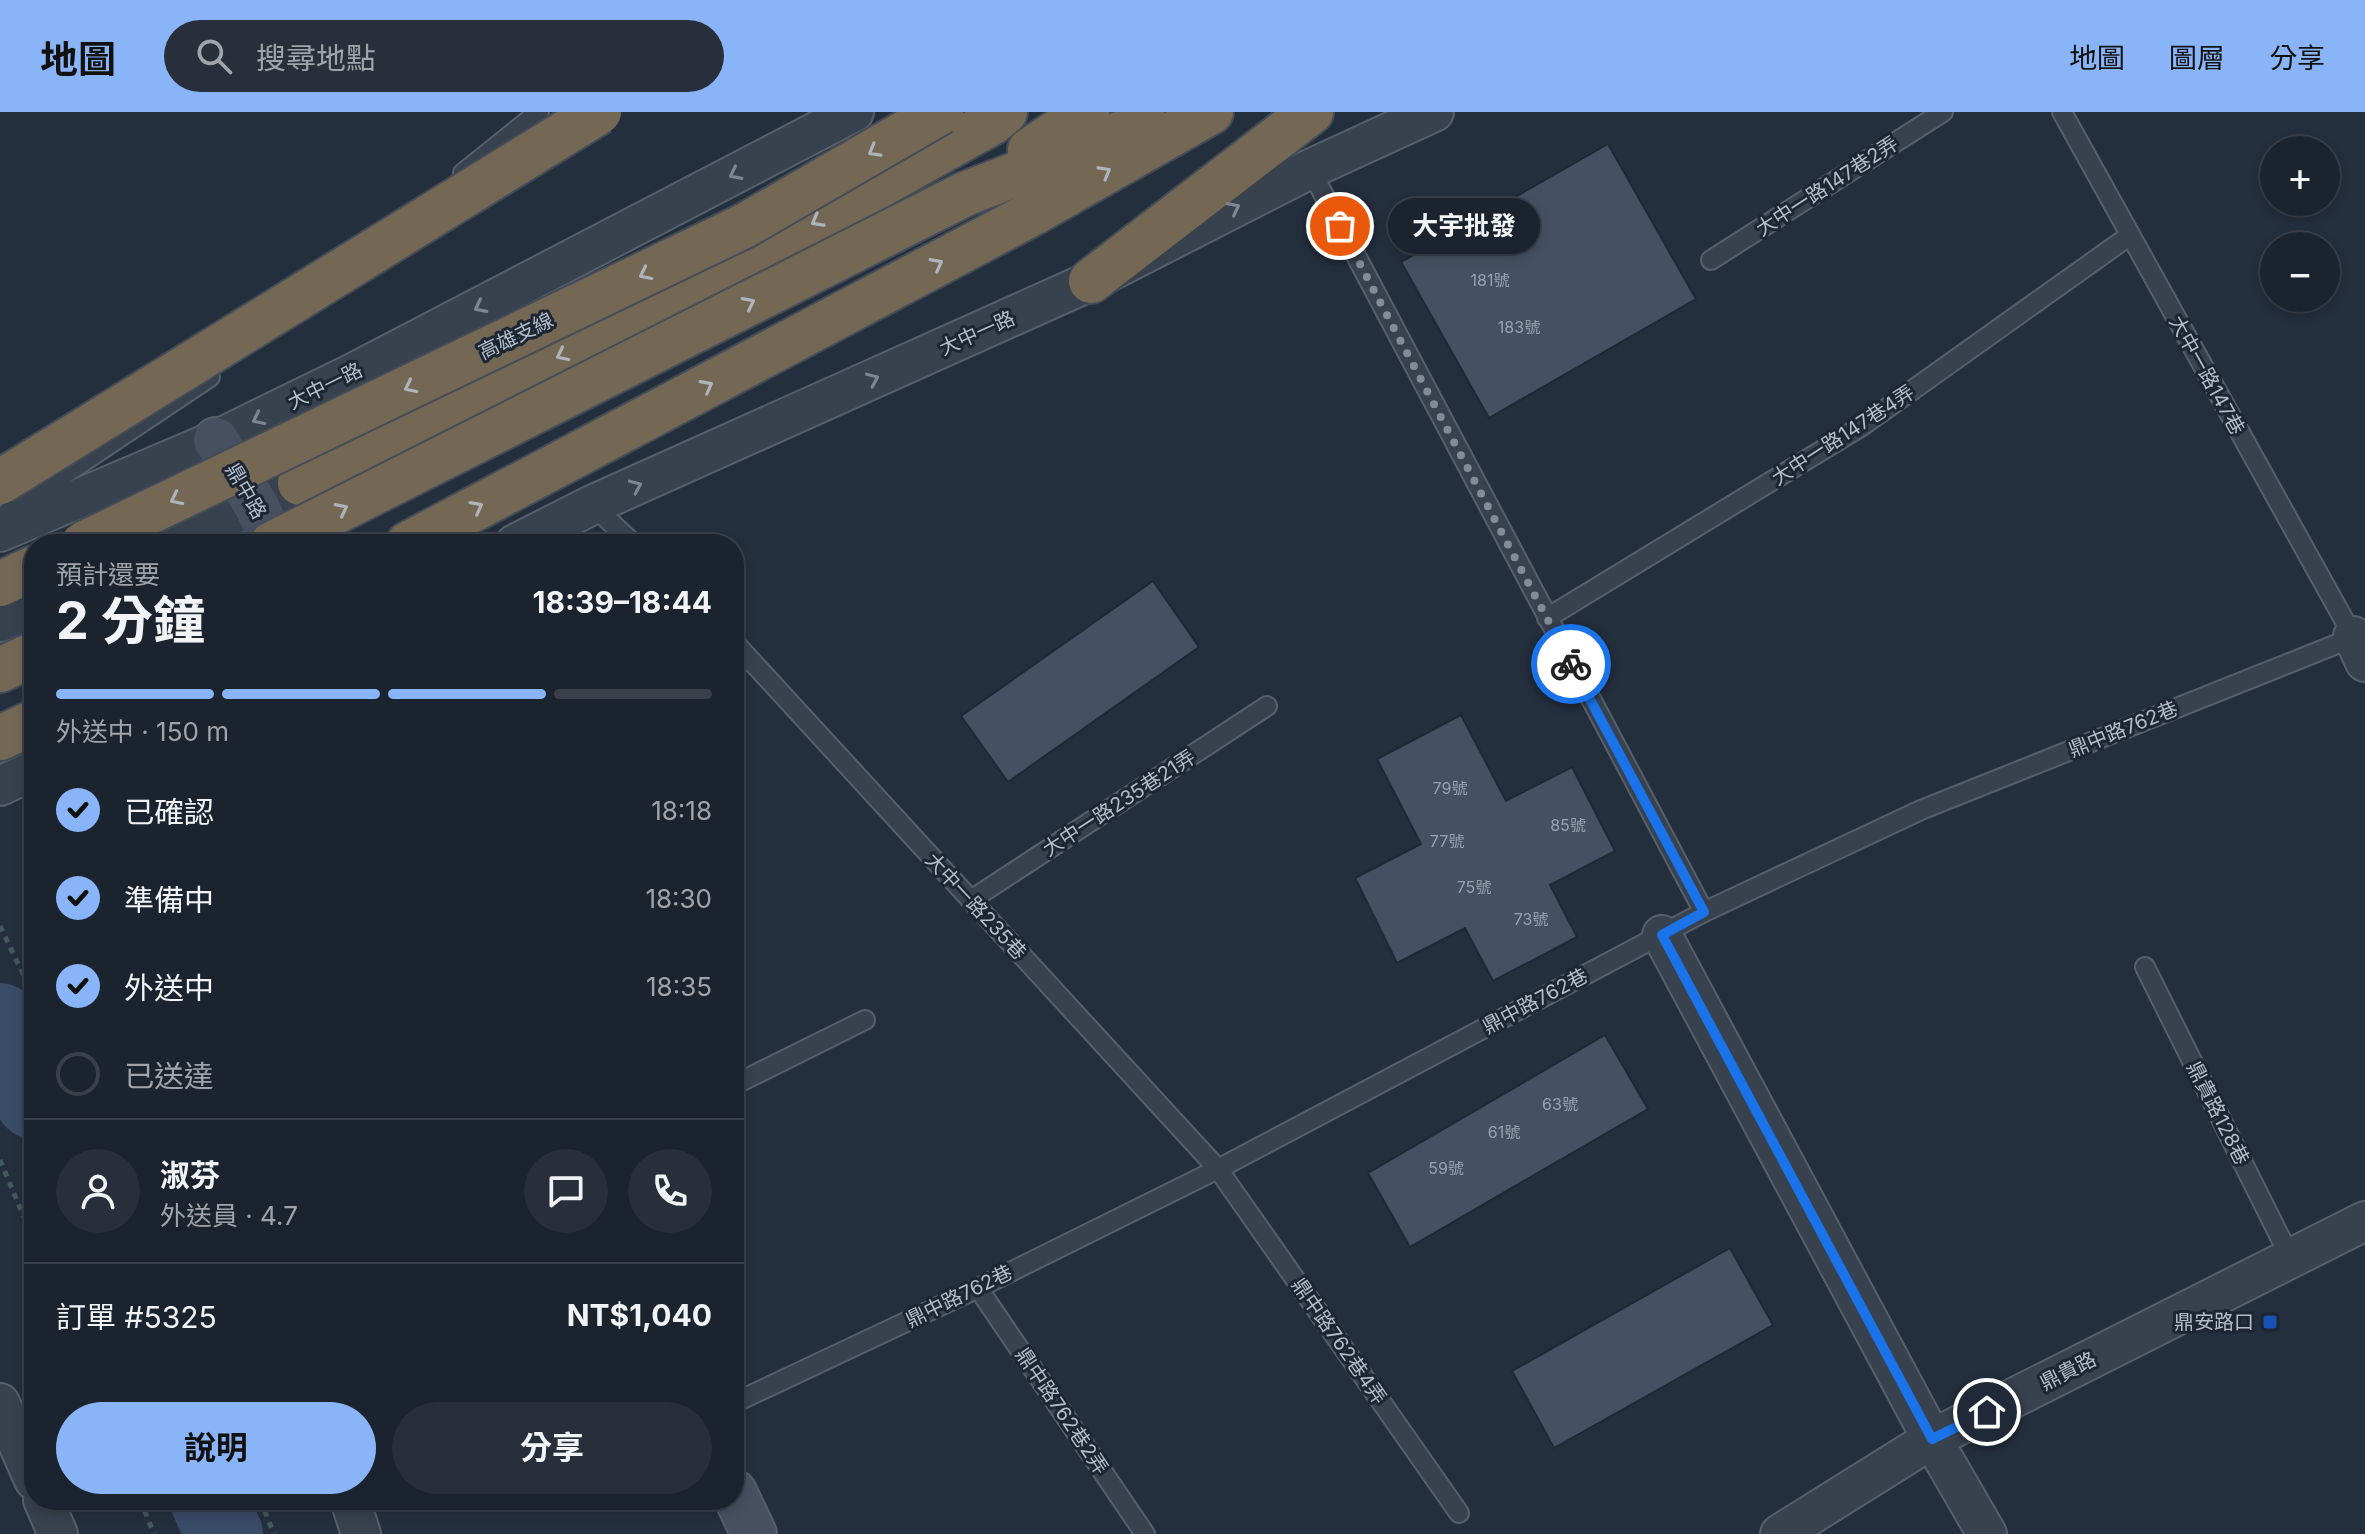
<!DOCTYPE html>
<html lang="zh-TW">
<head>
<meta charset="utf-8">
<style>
	:root { --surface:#1b232e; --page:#282f3a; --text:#f1f3f6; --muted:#a0a4aa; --line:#39404a; --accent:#8ab4f8 }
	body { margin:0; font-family:Inter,"Noto Sans TC",sans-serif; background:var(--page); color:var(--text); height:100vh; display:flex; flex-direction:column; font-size:30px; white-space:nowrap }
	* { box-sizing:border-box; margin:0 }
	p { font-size:26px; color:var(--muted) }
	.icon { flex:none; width:44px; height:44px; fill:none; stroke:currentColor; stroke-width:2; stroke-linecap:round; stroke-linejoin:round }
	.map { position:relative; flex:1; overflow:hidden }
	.side { position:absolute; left:24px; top:422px; width:720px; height:976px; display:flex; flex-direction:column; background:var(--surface); border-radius:32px; box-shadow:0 4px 12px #0003,0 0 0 2px var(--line) }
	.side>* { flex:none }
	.buttons { position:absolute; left:2260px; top:24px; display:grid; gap:16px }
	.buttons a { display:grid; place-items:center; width:80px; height:80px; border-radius:50%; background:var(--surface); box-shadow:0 4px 12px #0003,0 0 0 2px var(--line); font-size:40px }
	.pin { position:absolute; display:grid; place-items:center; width:68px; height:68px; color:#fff; margin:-34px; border:4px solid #fff; border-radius:50%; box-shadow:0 2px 8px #0007 }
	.courier { position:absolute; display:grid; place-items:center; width:80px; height:80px; margin:-40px; border:6px solid #1a73e8; border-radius:50%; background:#fff; color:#222; box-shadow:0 2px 10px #0007 }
	.bubble { position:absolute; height:56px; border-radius:28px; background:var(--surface); box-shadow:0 4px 12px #0003,0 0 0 2px var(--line); font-size:26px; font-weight:700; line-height:56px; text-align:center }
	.headline em { font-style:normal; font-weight:700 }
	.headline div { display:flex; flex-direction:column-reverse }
	.headline { display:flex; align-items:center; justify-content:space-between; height:136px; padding:0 32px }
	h1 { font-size:52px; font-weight:700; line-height:60px }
	.bar { display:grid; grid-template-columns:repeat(4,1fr); gap:12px 8px; align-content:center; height:96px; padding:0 32px }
	.bar i { height:10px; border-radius:6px; background:var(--line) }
	.bar .on { background:var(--accent) }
	.bar p { grid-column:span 4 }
	.line { display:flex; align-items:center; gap:20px; padding:0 32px; border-top:2px solid var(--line) }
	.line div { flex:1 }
	.round { display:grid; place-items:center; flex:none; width:84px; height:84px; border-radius:42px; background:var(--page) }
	ol { padding:0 32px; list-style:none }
	li { display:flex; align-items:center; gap:24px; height:88px }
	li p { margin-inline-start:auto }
	li .icon { padding:8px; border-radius:50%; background:var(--accent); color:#111; stroke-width:4 }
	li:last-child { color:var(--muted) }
	li i { width:44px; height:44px; border:4px solid var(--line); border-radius:50% }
	.button { display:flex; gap:16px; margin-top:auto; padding:16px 32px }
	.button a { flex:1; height:92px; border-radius:48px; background:var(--accent); color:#111; font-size:32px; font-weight:700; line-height:92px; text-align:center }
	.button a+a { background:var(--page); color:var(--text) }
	header { display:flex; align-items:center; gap:48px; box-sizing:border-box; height:112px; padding:0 40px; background:var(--accent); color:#111 }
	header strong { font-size:38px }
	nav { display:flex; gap:44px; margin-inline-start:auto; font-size:28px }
	.search { width:560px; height:72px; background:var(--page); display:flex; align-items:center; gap:20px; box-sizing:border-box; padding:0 28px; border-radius:44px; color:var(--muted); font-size:30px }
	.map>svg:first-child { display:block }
</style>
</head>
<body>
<header>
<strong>地圖</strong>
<div class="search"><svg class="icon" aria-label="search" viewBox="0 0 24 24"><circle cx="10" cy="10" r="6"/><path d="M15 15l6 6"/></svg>搜尋地點</div>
<nav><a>地圖</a><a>圖層</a><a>分享</a></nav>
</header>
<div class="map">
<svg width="2365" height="1422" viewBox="0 0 2365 1422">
	<rect width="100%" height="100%" fill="#242f3e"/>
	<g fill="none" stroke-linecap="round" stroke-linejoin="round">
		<g stroke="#394c67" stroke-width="78">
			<polyline points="0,910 34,988"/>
			<polyline points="209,1388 224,1422"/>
		</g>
	</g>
	<g fill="#455162" stroke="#1f2835" stroke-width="2">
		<polygon points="1608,32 1696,187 1489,306 1401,150"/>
		<polygon points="1153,469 1199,535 1008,670 961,604"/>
		<polygon points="1461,603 1506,689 1572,655 1615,739 1550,773 1577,825 1493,869 1465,816 1397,851 1355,766 1421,732 1377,647"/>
		<polygon points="1605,923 1648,997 1410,1135 1368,1061"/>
		<polygon points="1730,1136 1773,1213 1554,1336 1512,1259"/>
	</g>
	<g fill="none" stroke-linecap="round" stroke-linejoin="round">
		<defs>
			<g id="lane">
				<polyline points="2062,0 2353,524"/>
				<polyline points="1310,57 1704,800"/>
				<polyline points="463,61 539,0"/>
				<polyline points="1711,148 1943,0"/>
				<polyline points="592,393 634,432"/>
				<polyline points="8,400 210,265"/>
				<polyline points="1547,506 1862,314 2129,124"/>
				<polyline points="734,530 1218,1057 1459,1401"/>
				<polyline points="971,788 1267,594"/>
				<polyline points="2145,855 2291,1147"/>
				<polyline points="734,973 865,908"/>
				<polyline points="978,1176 1145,1422"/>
				<polyline points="734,1291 978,1176 1218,1057 1704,800 1921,698 2357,524"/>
			</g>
			<g id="street">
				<polyline points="0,420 216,328 351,262 854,0"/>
				<polyline points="172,432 300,371"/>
				<polyline points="515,432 592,393 1091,169 1310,57 1434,0"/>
				<polyline points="0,510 34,495"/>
				<polyline points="2353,524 2365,550"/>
				<polyline points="0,674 34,658"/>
				<polyline points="1662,823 1932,1327 1987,1422"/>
				<polyline points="0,1291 34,1368"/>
				<polyline points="43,1388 58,1422"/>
				<polyline points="350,1388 361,1422"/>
				<polyline points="1780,1422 1932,1327 2365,1109"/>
			</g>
			<g id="secondary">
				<polyline points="216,328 256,393 275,432"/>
				<polyline points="734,1380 754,1422"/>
			</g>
			<g id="highway">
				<polyline points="1030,38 1087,0"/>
				<polyline points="965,82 1145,12"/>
				<polyline points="1091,169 1311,0"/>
				<polyline points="300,371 674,189 993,10 1005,0"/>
				<polyline points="408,432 1037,99 1211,0"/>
				<polyline points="0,472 34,456"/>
				<polyline points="0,558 34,542"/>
				<polyline points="0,626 34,610"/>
			</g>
		</defs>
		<use href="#lane" stroke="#565f6c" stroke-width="22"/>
		<use href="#street" stroke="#565f6c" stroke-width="42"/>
		<use href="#secondary" stroke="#565f6c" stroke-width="48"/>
		<use href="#highway" stroke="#434c59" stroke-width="48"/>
		<g stroke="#44595c" stroke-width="5" stroke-dasharray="6 6" stroke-linecap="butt">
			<polyline points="0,814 34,885"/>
			<polyline points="0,1048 34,1129"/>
			<polyline points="140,1388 154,1422"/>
			<polyline points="260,1388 274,1422"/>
		</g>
		<use href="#lane" stroke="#38414e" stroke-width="18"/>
		<use href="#street" stroke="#38414e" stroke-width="38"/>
		<use href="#secondary" stroke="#465061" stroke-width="44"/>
		<use href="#highway" stroke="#746855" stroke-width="44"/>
		<defs>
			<g id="highway-bridge">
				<polyline points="0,370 599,0"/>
				<polyline points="83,432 744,114 941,0"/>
				<polyline points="272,432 965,82"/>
			</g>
		</defs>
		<use href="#highway-bridge" stroke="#434c59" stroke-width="48" stroke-linecap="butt"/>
		<use href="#highway-bridge" stroke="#746855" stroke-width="44"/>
	</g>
	<defs><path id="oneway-chevron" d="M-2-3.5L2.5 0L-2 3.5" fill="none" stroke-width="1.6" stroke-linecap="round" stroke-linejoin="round" transform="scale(2)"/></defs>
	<g stroke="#aeb4bd">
		<use href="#oneway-chevron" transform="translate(874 39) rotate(150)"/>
		<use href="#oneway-chevron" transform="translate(1105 60) rotate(-30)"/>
		<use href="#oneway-chevron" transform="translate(817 109) rotate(151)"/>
		<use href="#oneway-chevron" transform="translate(937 152) rotate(-28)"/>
		<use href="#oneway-chevron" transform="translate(645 162) rotate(154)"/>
		<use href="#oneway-chevron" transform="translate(749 191) rotate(-27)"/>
		<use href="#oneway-chevron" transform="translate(562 243) rotate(154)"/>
		<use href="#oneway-chevron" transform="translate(707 274) rotate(-28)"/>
		<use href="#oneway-chevron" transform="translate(410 275) rotate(154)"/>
		<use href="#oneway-chevron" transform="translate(176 387) rotate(154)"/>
		<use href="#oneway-chevron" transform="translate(477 395) rotate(-28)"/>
		<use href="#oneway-chevron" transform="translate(342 397) rotate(-27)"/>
	</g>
	<g stroke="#7c8592">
		<use href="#oneway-chevron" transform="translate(735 62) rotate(153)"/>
		<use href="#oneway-chevron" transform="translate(1234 96) rotate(-27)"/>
		<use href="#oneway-chevron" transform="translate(480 195) rotate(153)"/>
		<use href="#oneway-chevron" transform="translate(873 267) rotate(-24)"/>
		<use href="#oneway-chevron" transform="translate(258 307) rotate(154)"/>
		<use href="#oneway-chevron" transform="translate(636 374) rotate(-24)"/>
	</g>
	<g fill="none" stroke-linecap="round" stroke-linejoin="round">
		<polyline stroke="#828b98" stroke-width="8" stroke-dasharray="0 14.4" points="1340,114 1571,552"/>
		<polyline stroke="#1a73e8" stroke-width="10" points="1571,552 1704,800 1662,823 1932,1327 1987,1300"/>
	</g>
	<rect fill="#1a4fb4" stroke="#1d2633" stroke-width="3" x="2262" y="1202" width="16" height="16" rx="4"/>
	<g text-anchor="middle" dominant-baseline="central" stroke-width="6" stroke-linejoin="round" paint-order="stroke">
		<g font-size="16" fill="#98a1af">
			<text x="1490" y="168">181號</text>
			<text x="1519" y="215">183號</text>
			<text x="1450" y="676">79號</text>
			<text x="1568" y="713">85號</text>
			<text x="1447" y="729">77號</text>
			<text x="1474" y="775">75號</text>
			<text x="1531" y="807">73號</text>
			<text x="1560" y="992">63號</text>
			<text x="1504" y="1020">61號</text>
			<text x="1446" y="1056">59號</text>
		</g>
		<g font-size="20" fill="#b4bcc9" stroke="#1d2633">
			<text transform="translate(1827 74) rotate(-33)">大中一路147巷2弄</text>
			<text transform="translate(977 221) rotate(-24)">大中一路</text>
			<text transform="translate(516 224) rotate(-26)">高雄支線</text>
			<text transform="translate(2207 263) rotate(61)">大中一路147巷</text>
			<text transform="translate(325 274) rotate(-26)">大中一路</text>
			<text transform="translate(1843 323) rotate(-33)">大中一路147巷4弄</text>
			<text transform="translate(246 379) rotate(60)">鼎中路</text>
			<text transform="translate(2123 617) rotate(-22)">鼎中路762巷</text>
			<text transform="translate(1119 691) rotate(-33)">大中一路235巷21弄</text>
			<text transform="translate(976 794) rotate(47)">大中一路235巷</text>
			<text transform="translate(1535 889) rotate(-28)">鼎中路762巷</text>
			<text transform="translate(2218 1001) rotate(63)">鼎貴路128巷</text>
			<text transform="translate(959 1184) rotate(-26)">鼎中路762巷</text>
			<text transform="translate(1339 1229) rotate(55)">鼎中路762巷4弄</text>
			<text transform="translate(2068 1259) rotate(-27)">鼎貴路</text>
			<text transform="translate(1062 1299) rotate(56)">鼎中路762巷2弄</text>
		</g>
		<g font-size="20" fill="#b4bcc9" stroke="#1d2633" text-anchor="end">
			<text x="2254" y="1210">鼎安路口</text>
		</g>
	</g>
</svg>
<div class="buttons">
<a>+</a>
<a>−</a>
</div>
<div class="pin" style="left:1340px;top:114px;background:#ea580c"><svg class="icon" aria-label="bag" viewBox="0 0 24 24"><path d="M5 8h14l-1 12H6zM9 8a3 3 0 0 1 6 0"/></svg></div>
<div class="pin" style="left:1987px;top:1300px;background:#1f2937"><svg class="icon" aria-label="home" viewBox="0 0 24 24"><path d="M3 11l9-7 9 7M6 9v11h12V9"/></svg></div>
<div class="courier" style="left:1571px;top:552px"><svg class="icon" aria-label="bike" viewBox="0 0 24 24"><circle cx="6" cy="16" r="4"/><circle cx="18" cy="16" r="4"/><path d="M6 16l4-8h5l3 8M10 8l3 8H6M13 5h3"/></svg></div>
<div class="bubble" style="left:1388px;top:86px;width:152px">大宇批發</div>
<section class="side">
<div class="headline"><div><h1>2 分鐘</h1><p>預計還要</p></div><em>18:39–18:44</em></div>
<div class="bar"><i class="on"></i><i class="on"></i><i class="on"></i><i></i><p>外送中 · 150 m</p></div>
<ol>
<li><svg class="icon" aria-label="check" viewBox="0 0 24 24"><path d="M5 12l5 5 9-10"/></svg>已確認<p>18:18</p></li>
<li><svg class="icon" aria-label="check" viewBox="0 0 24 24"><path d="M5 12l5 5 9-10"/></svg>準備中<p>18:30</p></li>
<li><svg class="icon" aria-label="check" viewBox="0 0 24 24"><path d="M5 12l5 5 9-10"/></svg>外送中<p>18:35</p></li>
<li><i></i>已送達</li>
</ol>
<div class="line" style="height:144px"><a class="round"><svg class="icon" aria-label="person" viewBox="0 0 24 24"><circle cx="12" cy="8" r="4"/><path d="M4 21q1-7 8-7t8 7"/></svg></a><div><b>淑芬</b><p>外送員 · 4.7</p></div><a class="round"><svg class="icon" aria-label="chat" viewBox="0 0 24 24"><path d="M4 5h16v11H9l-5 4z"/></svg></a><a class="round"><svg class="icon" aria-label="phone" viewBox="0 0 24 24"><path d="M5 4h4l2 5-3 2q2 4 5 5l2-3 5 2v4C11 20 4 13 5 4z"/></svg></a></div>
<div class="line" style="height:104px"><div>訂單 #5325</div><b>NT$1,040</b></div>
<div class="button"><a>說明</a><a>分享</a></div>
</section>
</div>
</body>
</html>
